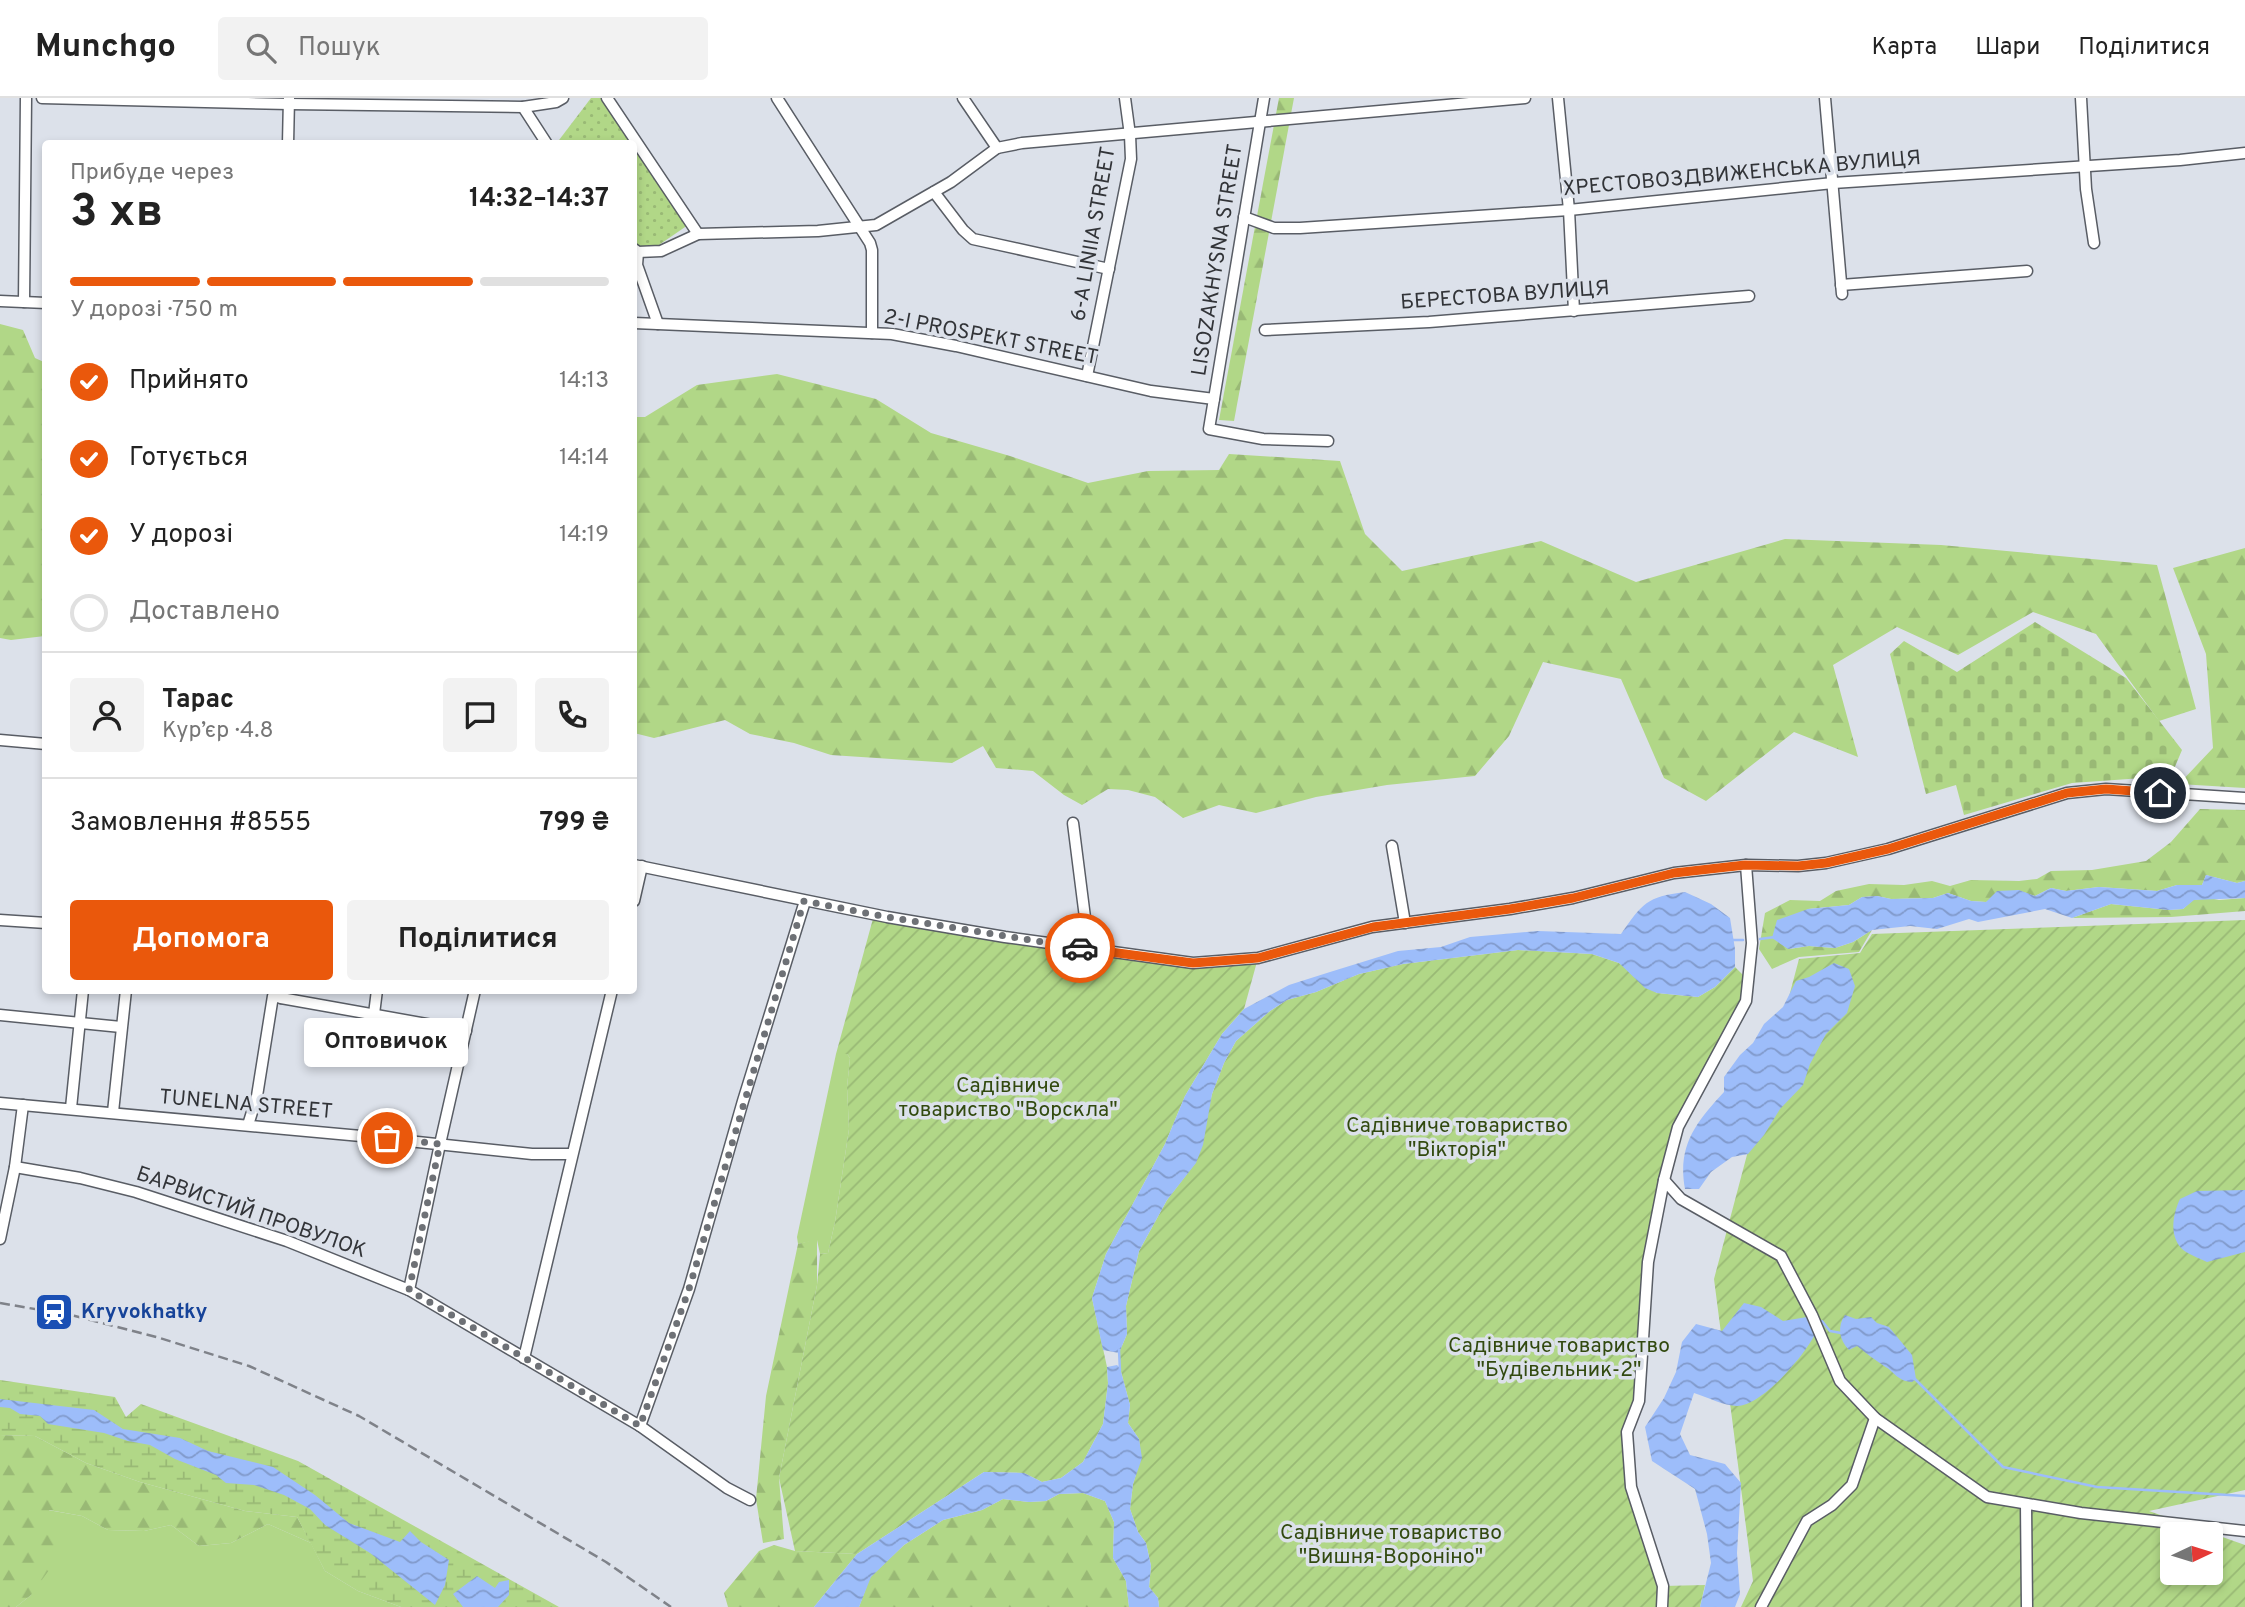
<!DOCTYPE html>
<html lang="uk">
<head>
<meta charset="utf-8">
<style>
	:root { --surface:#fff; --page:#f2f2f2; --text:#222; --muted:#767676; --line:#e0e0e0; --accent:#ea580c }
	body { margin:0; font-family:Overpass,sans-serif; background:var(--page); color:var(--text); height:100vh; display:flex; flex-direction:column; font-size:26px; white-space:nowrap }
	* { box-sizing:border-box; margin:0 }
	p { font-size:23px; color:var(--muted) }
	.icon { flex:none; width:38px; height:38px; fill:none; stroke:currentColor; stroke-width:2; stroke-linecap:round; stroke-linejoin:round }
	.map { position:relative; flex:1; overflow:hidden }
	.drawer { position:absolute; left:42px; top:42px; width:595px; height:854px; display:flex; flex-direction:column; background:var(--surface); border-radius:7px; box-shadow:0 4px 10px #0003 }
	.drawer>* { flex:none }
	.needle { width:46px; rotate:86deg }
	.fabs { position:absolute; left:2160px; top:1424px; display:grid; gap:14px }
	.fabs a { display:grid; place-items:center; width:63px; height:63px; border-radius:7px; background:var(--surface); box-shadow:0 4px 10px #0003; font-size:35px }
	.pin { position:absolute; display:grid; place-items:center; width:60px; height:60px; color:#fff; margin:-30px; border:4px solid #fff; border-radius:50%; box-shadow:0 2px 7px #0007 }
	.courier { position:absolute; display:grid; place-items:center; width:70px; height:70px; margin:-35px; border:5px solid #ea580c; border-radius:50%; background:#fff; color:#222; box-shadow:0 2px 9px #0007 }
	.bubble { position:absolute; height:49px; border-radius:7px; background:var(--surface); box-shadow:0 4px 10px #0003; font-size:23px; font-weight:700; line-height:49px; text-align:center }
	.overview em { font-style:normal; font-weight:700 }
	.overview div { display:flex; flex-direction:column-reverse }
	.overview { display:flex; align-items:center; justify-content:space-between; height:119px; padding:0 28px }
	h1 { font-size:46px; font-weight:700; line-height:52px }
	.bar { display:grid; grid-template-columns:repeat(4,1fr); gap:10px 7px; align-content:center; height:84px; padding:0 28px }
	.bar i { height:9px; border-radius:5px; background:var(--line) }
	.bar .active { background:var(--accent) }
	.bar p { grid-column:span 4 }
	.line { display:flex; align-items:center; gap:18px; padding:0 28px; border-top:2px solid var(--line) }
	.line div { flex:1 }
	.round { display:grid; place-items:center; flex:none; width:74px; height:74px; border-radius:7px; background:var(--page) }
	ol { padding:0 28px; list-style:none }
	li { display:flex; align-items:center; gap:21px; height:77px }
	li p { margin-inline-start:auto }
	li .icon { padding:7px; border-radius:50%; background:var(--accent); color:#fff; stroke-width:4 }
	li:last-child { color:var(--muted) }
	li i { width:38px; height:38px; border:4px solid var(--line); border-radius:50% }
	.primary-button { display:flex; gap:14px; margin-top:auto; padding:14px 28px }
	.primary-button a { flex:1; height:80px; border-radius:7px; background:var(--accent); color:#fff; font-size:28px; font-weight:700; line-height:80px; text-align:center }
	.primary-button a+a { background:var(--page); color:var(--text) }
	header { display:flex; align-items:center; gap:42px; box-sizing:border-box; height:98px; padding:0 35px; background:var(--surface); border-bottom:2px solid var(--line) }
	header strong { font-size:33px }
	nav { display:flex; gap:38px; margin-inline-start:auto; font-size:24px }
	.search { width:490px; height:63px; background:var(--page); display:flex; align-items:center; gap:18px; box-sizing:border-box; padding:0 24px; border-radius:7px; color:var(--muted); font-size:26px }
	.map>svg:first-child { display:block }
</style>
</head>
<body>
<header>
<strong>Munchgo</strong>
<div class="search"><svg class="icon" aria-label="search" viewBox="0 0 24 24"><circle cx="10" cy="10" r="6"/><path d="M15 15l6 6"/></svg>Пошук</div>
<nav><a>Карта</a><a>Шари</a><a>Поділитися</a></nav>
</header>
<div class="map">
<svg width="2245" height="1509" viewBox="0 0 2245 1509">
	<defs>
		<pattern id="forest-firs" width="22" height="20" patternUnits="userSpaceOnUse" patternTransform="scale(1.75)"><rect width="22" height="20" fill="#b1d787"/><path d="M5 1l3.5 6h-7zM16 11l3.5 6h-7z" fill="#99b975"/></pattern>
		<pattern id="wetland-marsh" width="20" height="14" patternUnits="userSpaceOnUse" patternTransform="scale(1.75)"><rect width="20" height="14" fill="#b1d787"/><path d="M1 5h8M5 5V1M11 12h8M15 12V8" fill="none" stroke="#99b975"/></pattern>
		<pattern id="cemetery-stones" width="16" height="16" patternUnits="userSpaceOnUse" patternTransform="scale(1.75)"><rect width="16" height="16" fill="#b1d787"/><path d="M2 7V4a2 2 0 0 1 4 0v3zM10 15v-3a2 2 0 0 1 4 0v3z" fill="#99b975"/></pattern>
		<pattern id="park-dots" width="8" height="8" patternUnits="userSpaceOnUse" patternTransform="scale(1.75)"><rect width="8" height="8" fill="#b1d787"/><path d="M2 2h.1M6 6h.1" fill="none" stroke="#99b975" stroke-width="1.8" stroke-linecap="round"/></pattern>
		<pattern id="garden-furrows" width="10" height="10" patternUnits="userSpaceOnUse" patternTransform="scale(1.75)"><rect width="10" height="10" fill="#b1d787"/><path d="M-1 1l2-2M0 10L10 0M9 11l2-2" fill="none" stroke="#99b975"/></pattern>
		<pattern id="water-waves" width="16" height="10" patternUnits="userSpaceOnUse" patternTransform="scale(1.75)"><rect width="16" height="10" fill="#9dbdfa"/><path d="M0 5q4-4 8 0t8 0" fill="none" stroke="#819acb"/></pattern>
	</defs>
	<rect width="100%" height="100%" fill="#dce1ea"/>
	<g fill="#b1d787">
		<polygon points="836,956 847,956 850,960 847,989 849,1031 835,1124 828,1155 820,1156 817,1142 798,1146 797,1139"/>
		<polygon points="48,1412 82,1418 108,1432 144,1433 171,1427 199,1448 231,1445 268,1426 311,1445 325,1473 358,1493 401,1509 16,1509 31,1497"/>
	</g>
	<g fill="url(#forest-firs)">
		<polygon points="1279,0 1294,0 1234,323 1219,322"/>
		<polygon points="0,226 23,232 35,260 46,265 45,538 11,542 0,540"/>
		<polygon points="777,276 876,301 931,335 1010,358 1088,385 1148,373 1219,372 1229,356 1340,363 1365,436 1402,473 1541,443 1636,484 1785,441 1941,447 2157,467 2196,611 2159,623 2096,536 2033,514 1958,557 1897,529 1833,567 1858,659 1794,634 1706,703 1664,680 1621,581 1543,564 1509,638 1475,678 1387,687 1316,699 1256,715 1219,707 1183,720 1155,699 1128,692 1108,691 1082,707 1064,697 1033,673 996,670 983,648 952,665 831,657 794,645 750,636 725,622 654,640 634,635 634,319 645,319 697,287"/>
		<polygon points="2245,450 2245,690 2179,686 2213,650 2206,556 2173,470"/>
		<polygon points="2200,711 2245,712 2245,783 2237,785 2206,777 2202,787 2177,787 2157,793 2099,789 2066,793 2051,790 2035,798 2018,792 1986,804 1971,803 1948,795 1933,800 1891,801 1877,798 1862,799 1849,807 1808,811 1789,851 1809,848 1835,850 1853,844 1872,832 1859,854 1799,859 1772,871 1759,851 1765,815 1790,802 1820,803 1836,793 1869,786 1904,787 1932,783 1950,788 1971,782 2019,783 2037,781 2051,773 2092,772 2146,763 2171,744"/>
		<polygon points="2209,800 2219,802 2245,800 2245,813 2171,819 2072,820 2111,806 2169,812 2183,811 2193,802"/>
		<polygon points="817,1141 817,1187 779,1380 784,1441 763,1445 756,1401 766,1298 798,1146"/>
		<polygon points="0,1337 35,1338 86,1365 140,1384 245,1413 297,1419 311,1445 268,1426 231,1445 199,1448 171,1427 144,1433 108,1432 82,1418 49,1412 57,1461 31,1497 16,1509 0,1509"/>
		<polygon points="1083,1395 1105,1403 1114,1424 1113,1460 1126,1483 1129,1509 859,1509 870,1479 904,1447 943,1422 982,1412 1003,1401 1029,1404 1046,1403 1059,1396"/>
		<polygon points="774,1447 795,1453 857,1456 814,1509 728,1509 724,1495 759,1453"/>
	</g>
	<polygon fill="url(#wetland-marsh)" points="0,1282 115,1299 126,1319 141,1306 298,1363 559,1509 401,1509 358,1493 325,1473 297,1419 245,1413 140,1384 86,1365 35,1338 0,1337"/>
	<polygon fill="url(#cemetery-stones)" points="2035,524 2126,580 2182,652 2171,678 2072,685 1964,717 1956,687 1926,696 1890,556 1904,543 1957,574"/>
	<g fill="url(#park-dots)">
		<polygon points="591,0 603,0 633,46 556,46"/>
		<polygon points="634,46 688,127 656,149 636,148 634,145"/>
	</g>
	<g fill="url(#garden-furrows)" fill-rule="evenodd">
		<polygon points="874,817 1170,863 1258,860 1244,911 1222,936 1185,998 1165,1046 1106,1156 1092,1200 1107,1269 1108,1285 1103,1326 1083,1364 1061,1380 1042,1384 1024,1375 984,1374 857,1456 795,1453 779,1380 817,1187 820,1156 828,1155 835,1124 849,1031 847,989 850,960 847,956 836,956"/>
		<path d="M2245,822V1392L2149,1413L2245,1447V1509H1741L1753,1483L1714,1181L1799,861L1860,855L1872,836ZM2172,1437H2210V1475H2172Z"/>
		<polygon points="1518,852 1592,856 1619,865 1657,895 1698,899 1715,889 1735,869 1748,882 1746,903 1678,1029 1648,1164 1639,1303 1627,1334 1631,1389 1663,1488 1705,1487 1700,1509 1159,1509 1158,1500 1149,1489 1151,1468 1146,1445 1138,1434 1130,1411 1133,1386 1141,1360 1139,1341 1128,1325 1130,1307 1120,1270 1119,1255 1127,1236 1126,1208 1139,1153 1167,1102 1196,1064 1212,996 1224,965 1236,943 1270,913 1287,902 1316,894 1359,876 1403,866"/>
	</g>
	<g fill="url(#water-waves)">
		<polygon points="2206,777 2237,785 2245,783 2245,800 2194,802 2183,811 2169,812 2111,806 2072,820 2045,811 1978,824 1969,821 1937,831 1910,828 1872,832 1853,844 1835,850 1809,848 1788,851 1772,840 1777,822 1808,811 1849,807 1862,799 1877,798 1891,801 1933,800 1948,795 1971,803 1986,804 1997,793 2019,792 2035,798 2051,790 2066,793 2099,789 2157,793 2177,787 2202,787"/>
		<path d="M1685,794L1711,806L1730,820L1735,851V869L1715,889L1698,899L1657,895L1645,890L1619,865L1592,856L1518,852L1403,866L1359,876L1316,894L1287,902L1270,913L1236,943L1224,965L1212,996L1203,1047L1196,1065L1167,1102L1139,1153L1126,1208L1127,1236L1119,1255L1103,1252L1092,1200L1106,1156L1165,1046L1185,998L1222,936L1244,911L1289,887L1330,874L1398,853L1441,849L1470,839L1538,833L1621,836C1643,805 1646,799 1685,794Z"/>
		<path d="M1834,865L1849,871L1855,888L1847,915L1826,936L1810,966L1803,987L1780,1011L1764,1037L1748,1056L1732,1059L1711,1074L1699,1091H1685C1677,1048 1696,1024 1724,994V979L1740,957L1753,945L1764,926L1783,909L1796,883L1809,879Z"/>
		<path d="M2245,1092V1154L2207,1164C2199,1160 2187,1156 2181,1150C2169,1136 2173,1116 2180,1101L2197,1093Z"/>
		<path d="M1744,1205L1761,1209L1783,1223L1807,1219L1815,1236C1805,1257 1762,1308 1737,1308C1724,1308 1707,1299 1694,1295L1680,1336L1690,1357L1725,1366L1741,1385L1737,1455L1740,1496L1735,1509H1700L1711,1465L1707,1436L1695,1391L1652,1363L1645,1329L1664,1300L1676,1274L1682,1244L1696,1226L1722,1233Z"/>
		<path d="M1845,1217L1856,1221L1871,1219L1877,1225L1889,1229L1912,1257L1916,1281L1912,1284C1897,1283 1895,1274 1884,1268C1875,1262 1866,1255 1857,1248L1849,1252C1839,1242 1837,1228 1845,1217Z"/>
		<polygon points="1117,1267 1120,1270 1130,1307 1128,1325 1139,1341 1142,1360 1133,1386 1130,1411 1138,1434 1146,1445 1151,1468 1149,1489 1158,1500 1159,1509 1129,1509 1126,1483 1113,1460 1114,1424 1105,1403 1083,1395 1059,1396 1046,1403 1029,1404 1003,1401 982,1412 943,1422 904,1447 871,1479 859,1509 814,1509 857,1456 984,1374 1024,1375 1042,1384 1061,1380 1083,1364 1103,1326 1108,1285 1107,1269"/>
		<polygon points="0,1301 94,1312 123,1331 180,1340 208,1353 273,1369 315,1397 349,1425 400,1444 410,1433 421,1444 449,1462 445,1487 435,1507 370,1455 325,1427 310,1411 284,1397 254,1387 226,1385 216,1377 175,1361 150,1347 128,1343 104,1335 48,1326 40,1318 20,1316 10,1310 0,1309"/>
		<polygon points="477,1478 495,1490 499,1484 509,1482 509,1497 498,1509 463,1509 453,1496"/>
	</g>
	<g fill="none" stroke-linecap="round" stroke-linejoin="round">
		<g stroke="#9dbdfa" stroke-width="2.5">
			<polyline points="1760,841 1775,839"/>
			<polyline points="1732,842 1743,842"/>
			<polyline points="1822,1223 1830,1233 1841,1235"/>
			<polyline points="1119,1252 1120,1273"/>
			<polyline points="1915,1281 2003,1369 2097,1389 2245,1398"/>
		</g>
		<defs>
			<g id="minor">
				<polyline points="42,0 289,6 523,9 556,4 563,0"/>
				<polyline points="607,0 698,136"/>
				<polyline points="777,0 870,145 872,152 872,235"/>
				<polyline points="963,0 997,50"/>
				<polyline points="1264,0 1209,331 1263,341 1328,343"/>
				<polyline points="1558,0 1569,112 1574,213"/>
				<polyline points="1825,0 1842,196"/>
				<polyline points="2081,0 2086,91 2094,145"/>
				<polyline points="523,9 547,46"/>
				<polyline points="288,46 289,0"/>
				<polyline points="934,94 963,132 973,141 1109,171"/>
				<polyline points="1244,119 1274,130 1300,130 1569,112 1833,85 2180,62 2245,55"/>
				<polyline points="634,151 638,154 661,153 698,136 818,133 876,127 951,84 997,50 1022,45 1525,0"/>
				<polyline points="638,154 637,167 658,226"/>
				<polyline points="1841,187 2027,173"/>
				<polyline points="0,203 46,205"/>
				<polyline points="24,204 26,0"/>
				<polyline points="634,225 892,236 956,248 1151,293 1214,301"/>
				<polyline points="1265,232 1429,224 1749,198"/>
				<polyline points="1087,278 1131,61 1130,37 1125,0"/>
				<polyline points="0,642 46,646"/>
				<polyline points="1073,725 1089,851"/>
				<polyline points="1392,748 1405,825"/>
				<polyline points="634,767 887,819 1005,839 1193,865 1258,860 1372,829 1510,811 1573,800 1674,775 1746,767 1798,768 1826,765 1888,751 2067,695 2106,691 2245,700"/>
				<polyline points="634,803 642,768"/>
				<polyline points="0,822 46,825"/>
				<polyline points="281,900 466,933"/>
				<polyline points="374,916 377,892"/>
				<polyline points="0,917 121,929"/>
				<polyline points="0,1005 361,1038 532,1056 572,1056"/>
				<polyline points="71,1010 83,892"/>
				<polyline points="113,1014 126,892"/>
				<polyline points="248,1027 257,998 273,898 281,900 282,895"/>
				<polyline points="15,1069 80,1080 136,1094 287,1143 409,1192 640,1328 727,1390 750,1402"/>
				<polyline points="1664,1082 1681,1101 1781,1158 1812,1217 1840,1283 1875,1320 1987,1399 2081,1415 2245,1433"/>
				<polyline points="0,1141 15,1069 23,1007"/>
				<polyline points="409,1192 440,1046 475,892"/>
				<polyline points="524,1260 612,892"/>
				<polyline points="640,1328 689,1191 743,1003 805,803"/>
				<polyline points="2026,1406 2027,1509"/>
				<polyline points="1662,1509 1663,1488 1631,1389 1627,1334 1639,1303 1648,1164 1664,1082 1678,1029 1746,903 1752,845 1746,767"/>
				<polyline points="1761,1509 1807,1423 1832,1407 1852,1387 1875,1320"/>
			</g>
		</defs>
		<use href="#minor" stroke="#595d65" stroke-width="13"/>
		<use href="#minor" stroke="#fff" stroke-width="10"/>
		<polyline stroke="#7f8289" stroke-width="2.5" stroke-dasharray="10 5" stroke-linecap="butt" points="0,1205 75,1218 160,1240 249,1268 359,1318 606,1464 671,1509"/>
	</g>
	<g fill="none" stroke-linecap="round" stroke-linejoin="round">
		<polyline stroke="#6e7176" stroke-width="7" stroke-dasharray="0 12.6" points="387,1040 440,1046 409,1192 640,1328 689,1191 804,803 887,819 1080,850"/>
		<polyline stroke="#ea580c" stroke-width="9" points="1080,850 1193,865 1258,860 1373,829 1510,811 1573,800 1674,775 1745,767 1798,768 1826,765 1888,751 2067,695 2106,691 2160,695"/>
	</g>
	<defs>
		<symbol id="station-square" viewBox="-11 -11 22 22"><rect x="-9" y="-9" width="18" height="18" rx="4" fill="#1a4fb4" stroke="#dce1ea"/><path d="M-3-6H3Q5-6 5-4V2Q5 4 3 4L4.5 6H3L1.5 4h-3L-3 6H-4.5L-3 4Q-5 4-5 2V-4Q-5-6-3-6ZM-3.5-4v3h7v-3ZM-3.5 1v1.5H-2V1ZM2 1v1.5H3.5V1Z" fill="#fff"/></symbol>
	</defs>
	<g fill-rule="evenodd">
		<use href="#station-square" x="32" y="1192" width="44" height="44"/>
	</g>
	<g text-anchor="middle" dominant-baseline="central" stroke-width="7" stroke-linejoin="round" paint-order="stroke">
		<g font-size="21" fill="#323438" stroke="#dce1ea">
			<text transform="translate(1742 76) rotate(-5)">ХРЕСТОВОЗДВИЖЕНСЬКА ВУЛИЦЯ</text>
			<text transform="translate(1094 136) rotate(-80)">6-A LINIIA STREET</text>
			<text transform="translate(1218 162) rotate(-81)">LISOZAKHYSNA STREET</text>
			<text transform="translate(1505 198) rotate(-4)">БЕРЕСТОВА ВУЛИЦЯ</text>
			<text transform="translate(991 240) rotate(11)">2-I PROSPEKT STREET</text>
			<text transform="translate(246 1007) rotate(5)">TUNELNA STREET</text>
			<text transform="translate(251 1115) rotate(19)">БАРВИСТИЙ ПРОВУЛОК</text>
		</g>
		<g font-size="21" fill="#324a0f" stroke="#dce1ea">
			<text x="1008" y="988">Садівниче<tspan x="1008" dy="24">товариство "Ворскла"</tspan></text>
			<text x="1457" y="1028">Садівниче товариство<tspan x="1457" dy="24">"Вікторія"</tspan></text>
			<text x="1559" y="1248">Садівниче товариство<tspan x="1559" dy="24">"Будівельник-2"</tspan></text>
			<text x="1391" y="1435">Садівниче товариство<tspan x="1391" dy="24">"Вишня-Вороніно"</tspan></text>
		</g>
		<g font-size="21" font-weight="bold" fill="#164399" stroke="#dce1ea" text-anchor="start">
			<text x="81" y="1214">Kryvokhatky</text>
		</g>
	</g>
</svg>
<div class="fabs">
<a><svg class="needle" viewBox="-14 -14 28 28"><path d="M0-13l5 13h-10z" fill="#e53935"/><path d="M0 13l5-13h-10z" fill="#767676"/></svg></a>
</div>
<div class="pin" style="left:387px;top:1040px;background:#ea580c"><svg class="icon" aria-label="bag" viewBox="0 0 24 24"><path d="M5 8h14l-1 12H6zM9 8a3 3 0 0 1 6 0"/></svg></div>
<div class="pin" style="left:2160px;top:695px;background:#1f2937"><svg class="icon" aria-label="home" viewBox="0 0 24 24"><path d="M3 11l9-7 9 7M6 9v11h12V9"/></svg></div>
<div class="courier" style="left:1080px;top:850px"><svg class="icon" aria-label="car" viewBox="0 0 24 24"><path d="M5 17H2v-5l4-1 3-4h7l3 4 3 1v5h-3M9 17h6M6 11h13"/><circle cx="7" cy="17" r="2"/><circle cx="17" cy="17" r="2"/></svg></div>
<div class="bubble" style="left:304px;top:920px;width:164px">Оптовичок</div>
<section class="drawer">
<div class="overview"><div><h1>3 хв</h1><p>Прибуде через</p></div><em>14:32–14:37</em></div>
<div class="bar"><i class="active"></i><i class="active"></i><i class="active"></i><i></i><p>У дорозі · 750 m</p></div>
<ol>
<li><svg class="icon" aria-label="check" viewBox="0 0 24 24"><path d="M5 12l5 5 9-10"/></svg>Прийнято<p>14:13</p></li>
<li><svg class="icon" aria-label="check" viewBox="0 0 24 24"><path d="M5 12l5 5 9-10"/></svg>Готується<p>14:14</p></li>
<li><svg class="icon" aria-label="check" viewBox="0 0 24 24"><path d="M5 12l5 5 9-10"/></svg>У дорозі<p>14:19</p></li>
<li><i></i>Доставлено</li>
</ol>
<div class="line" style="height:126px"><a class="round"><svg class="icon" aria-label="person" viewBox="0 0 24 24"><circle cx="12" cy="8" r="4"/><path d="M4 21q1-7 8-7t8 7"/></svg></a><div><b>Тарас</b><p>Кур’єр · 4.8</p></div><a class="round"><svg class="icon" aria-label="chat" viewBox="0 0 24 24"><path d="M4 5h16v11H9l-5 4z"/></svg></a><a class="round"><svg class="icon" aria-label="phone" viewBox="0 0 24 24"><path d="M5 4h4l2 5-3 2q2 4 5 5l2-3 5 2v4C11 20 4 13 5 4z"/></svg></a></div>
<div class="line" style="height:91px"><div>Замовлення #8555</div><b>799 ₴</b></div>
<div class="primary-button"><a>Допомога</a><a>Поділитися</a></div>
</section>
</div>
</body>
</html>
